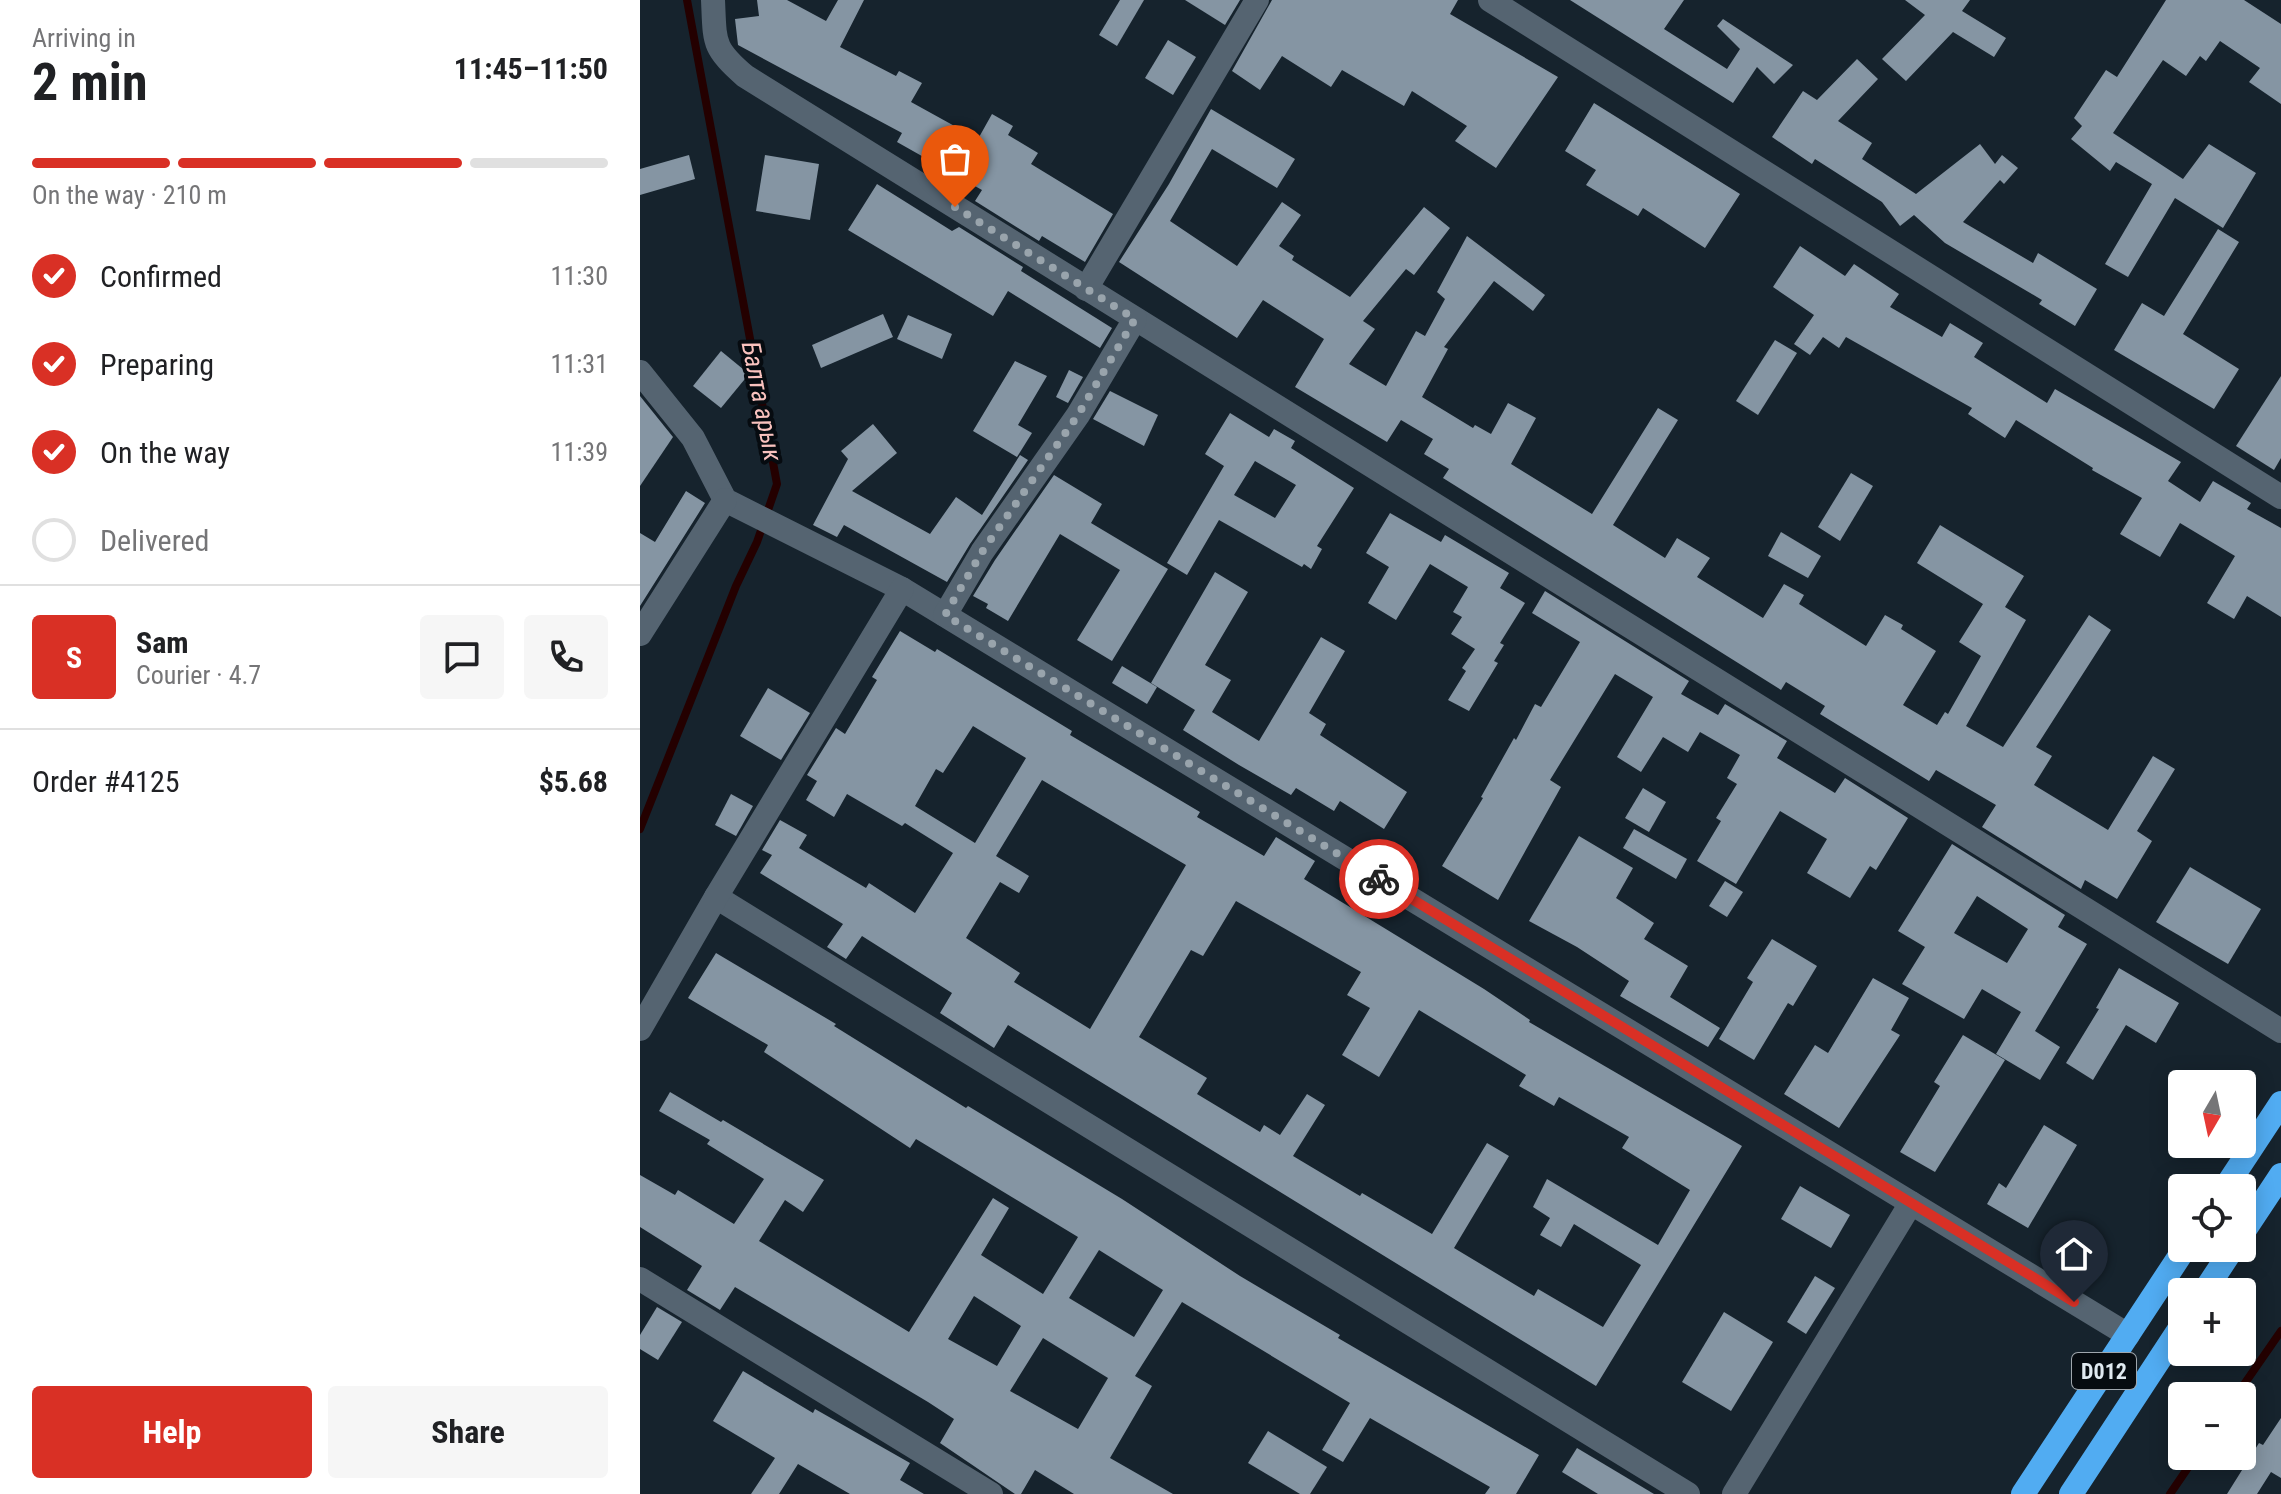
<!DOCTYPE html>
<html lang="en">
<head>
<meta charset="utf-8">
<style>
	:root { --surface:#fff; --page:#f6f6f6; --text:#202124; --muted:#757577; --line:#e0e0e0; --accent:#d93025 }
	body { margin:0; font-family:"Roboto Condensed",sans-serif; background:var(--page); color:var(--text); height:100vh; display:flex; flex-direction:column; font-size:30px; white-space:nowrap }
	* { box-sizing:border-box; margin:0 }
	p { font-size:26px; color:var(--muted) }
	.icon { flex:none; width:44px; height:44px; fill:none; stroke:currentColor; stroke-width:2; stroke-linecap:round; stroke-linejoin:round }
	.map { position:relative; flex:1; overflow:hidden }
	.drawer { display:flex; flex-direction:column; background:var(--surface); width:640px }
	.drawer>* { flex:none }
	.needle { width:52px; rotate:189deg }
	.tools { position:absolute; left:1528px; top:1070px; display:grid; gap:16px }
	.tools a { display:grid; place-items:center; width:88px; height:88px; border-radius:8px; background:var(--surface); box-shadow:0 4px 20px #0003; font-size:40px }
	.pin { position:absolute; display:grid; place-items:center; width:68px; height:68px; color:#fff; margin:-82px -34px; border-radius:50% 50% 50% 0; rotate:-45deg; box-shadow:0 0 8px #0007 }
	.pin .icon { rotate:45deg }
	.courier { position:absolute; display:grid; place-items:center; width:80px; height:80px; margin:-40px; border:6px solid #d93025; border-radius:50%; background:#fff; color:#222; box-shadow:0 2px 10px #0007 }
	.head em { font-style:normal; font-weight:700 }
	.head div { display:flex; flex-direction:column-reverse }
	.head { display:flex; align-items:center; justify-content:space-between; height:136px; padding:0 32px }
	h1 { font-size:52px; font-weight:700; line-height:60px }
	.bar { display:grid; grid-template-columns:repeat(4,1fr); gap:12px 8px; align-content:center; height:96px; padding:0 32px }
	.bar i { height:10px; border-radius:6px; background:var(--line) }
	.bar .selected { background:var(--accent) }
	.bar p { grid-column:span 4 }
	.line { display:flex; align-items:center; gap:20px; padding:0 32px; border-top:2px solid var(--line) }
	.line div { flex:1 }
	.round { display:grid; place-items:center; flex:none; width:84px; height:84px; border-radius:8px; background:var(--page) }
	ol { padding:0 32px; list-style:none }
	li { display:flex; align-items:center; gap:24px; height:88px }
	li p { margin-inline-start:auto }
	li .icon { padding:8px; border-radius:50%; background:var(--accent); color:#fff; stroke-width:4 }
	li:last-child { color:var(--muted) }
	li i { width:44px; height:44px; border:4px solid var(--line); border-radius:50% }
	.primary-button { display:flex; gap:16px; margin-top:auto; padding:16px 32px }
	.primary-button a { flex:1; height:92px; border-radius:8px; background:var(--accent); color:#fff; font-size:32px; font-weight:700; line-height:92px; text-align:center }
	.primary-button a+a { background:var(--page); color:var(--text) }
	main { display:flex; flex:1; min-height:0 }
	.map>svg:first-child { display:block }
</style>
</head>
<body>
<main>
<section class="drawer">
<div class="head"><div><h1>2 min</h1><p>Arriving in</p></div><em>11:45–11:50</em></div>
<div class="bar"><i class="selected"></i><i class="selected"></i><i class="selected"></i><i></i><p>On the way · 210 m</p></div>
<ol>
<li><svg class="icon" aria-label="check" viewBox="0 0 24 24"><path d="M5 12l5 5 9-10"/></svg>Confirmed<p>11:30</p></li>
<li><svg class="icon" aria-label="check" viewBox="0 0 24 24"><path d="M5 12l5 5 9-10"/></svg>Preparing<p>11:31</p></li>
<li><svg class="icon" aria-label="check" viewBox="0 0 24 24"><path d="M5 12l5 5 9-10"/></svg>On the way<p>11:39</p></li>
<li><i></i>Delivered</li>
</ol>
<div class="line" style="height:144px"><b class="round" style="background:var(--accent);color:#fff">S</b><div><b>Sam</b><p>Courier · 4.7</p></div><a class="round"><svg class="icon" aria-label="chat" viewBox="0 0 24 24"><path d="M4 5h16v11H9l-5 4z"/></svg></a><a class="round"><svg class="icon" aria-label="phone" viewBox="0 0 24 24"><path d="M5 4h4l2 5-3 2q2 4 5 5l2-3 5 2v4C11 20 4 13 5 4z"/></svg></a></div>
<div class="line" style="height:104px"><div>Order #4125</div><b>$5.68</b></div>
<div class="primary-button"><a>Help</a><a>Share</a></div>
</section>
<div class="map">
<svg width="1641" height="1494" viewBox="0 0 1641 1494">
	<rect width="100%" height="100%" fill="#16232d"/>
	<g fill="none" stroke-linecap="round" stroke-linejoin="round">
		<g stroke="#240000" stroke-width="8">
			<polyline points="0,829 96,586 117,542 137,484 47,0"/>
			<polyline points="1596,1396 1641,1331"/>
			<polyline points="1530,1494 1556,1456"/>
		</g>
	</g>
	<g fill="#8595a3" fill-rule="evenodd">
		<polygon points="117,0 147,0 186,21 198,0 224,0 200,47 256,76 259,71 282,83 271,102 338,139 352,114 373,126 368,135 398,153 391,164 473,214 445,262 402,236 399,241 335,201 342,190 257,142 262,133 98,45 95,19 119,16"/>
		<polygon points="480,0 504,0 477,46 459,35"/>
		<polygon points="545,0 600,0 585,25"/>
		<polygon points="632,0 818,0 810,14 918,77 856,168 815,141 827,126 772,91 764,106 702,70 691,87 642,56 620,90 592,71"/>
		<polygon points="930,0 1044,0 1024,29 1087,69 1100,49 1077,26 1083,19 1153,65 1134,84 1117,67 1093,103"/>
		<polygon points="1265,0 1330,0 1322,11 1366,38 1354,57 1313,32 1266,81 1242,59 1285,15"/>
		<polygon points="1526,0 1604,0 1641,24 1641,104 1609,82 1620,68 1580,41 1566,61 1560,56 1546,76 1523,60 1473,133 1543,179 1569,144 1616,173 1583,228 1535,198 1488,277 1465,264 1512,184 1476,162 1470,171 1431,139 1442,126 1434,118 1466,70 1477,77"/>
		<polygon points="528,40 556,57 533,95 505,78"/>
		<polygon points="1217,59 1238,79 1198,121 1232,143 1222,159 1276,194 1340,144 1355,164 1362,155 1378,168 1364,184 1360,180 1323,222 1393,263 1398,253 1457,289 1435,326 1399,304 1402,300 1305,243 1274,215 1260,226 1242,202 1175,159 1172,164 1132,137 1163,91 1177,100"/>
		<polygon points="954,103 1100,194 1065,248 1003,208 998,216 946,185 956,170 925,151"/>
		<polygon points="571,109 655,159 637,188 572,149 530,221 597,266 642,202 661,215 639,246 654,256 652,260 710,297 784,207 810,228 774,275 766,269 723,321 735,329 709,364 746,386 776,331 785,336 805,299 797,292 827,236 905,295 893,311 854,281 804,347 808,349 782,397 833,428 835,425 851,434 868,403 896,418 871,464 952,514 1018,408 1038,420 973,525 1025,558 1037,538 1070,558 1057,577 1123,618 1144,584 1164,595 1159,604 1226,646 1245,615 1263,625 1261,629 1296,651 1263,705 1297,725 1305,712 1308,714 1341,656 1319,642 1343,604 1277,563 1300,525 1384,576 1365,607 1386,620 1326,726 1363,747 1449,615 1471,630 1396,747 1412,756 1394,785 1468,830 1513,756 1535,769 1497,831 1512,841 1477,899 1445,880 1441,889 1342,827 1356,805 1296,770 1289,781 1180,714 1185,706 1146,682 1141,690 803,478 809,469 784,454 793,439 761,420 747,442 655,387 684,339 623,300 597,338 479,262 529,184"/>
		<polygon points="49,155 55,179 0,195 0,169"/>
		<polygon points="125,155 179,164 170,220 116,211"/>
		<polygon points="237,184 312,231 319,227 383,267 381,271 472,328 460,348 368,291 353,316 208,230"/>
		<polygon points="1578,229 1599,242 1543,334 1599,369 1574,409 1474,350 1502,303 1524,316"/>
		<polygon points="1160,246 1205,276 1214,264 1259,294 1250,307 1302,337 1310,323 1343,343 1334,357 1407,403 1415,389 1541,462 1528,481 1560,502 1573,481 1611,503 1607,509 1641,528 1641,617 1607,596 1594,619 1567,603 1595,556 1540,523 1520,557 1480,534 1502,498 1452,470 1453,468 1376,420 1365,438 1328,414 1332,408 1206,337 1199,348 1183,337 1170,355 1154,344 1174,315 1133,287"/>
		<polygon points="243,314 253,337 181,368 172,345"/>
		<polygon points="268,315 312,334 302,359 257,339"/>
		<polygon points="1135,340 1157,353 1118,415 1096,401"/>
		<polygon points="81,351 109,374 81,408 53,386"/>
		<polygon points="375,361 407,376 378,425 392,433 377,457 333,431"/>
		<polygon points="429,370 443,377 428,403 416,397"/>
		<polygon points="1641,376 1641,458 1634,470 1596,446"/>
		<polygon points="470,391 518,415 504,446 453,419"/>
		<polygon points="0,396 33,437 0,486"/>
		<path d="M590,413L629,437L634,429L655,441L651,448L714,488L677,546L682,549L671,569L664,564L662,567L579,520L547,575L527,563L584,466L565,454ZM615,461L656,485L635,518L594,495Z"/>
		<polygon points="233,424 257,453 212,491 290,534 316,497 342,515 380,455 388,460 330,544 307,582 204,525 197,537 173,525 208,459 201,451"/>
		<polygon points="1211,473 1233,486 1200,541 1178,527"/>
		<polygon points="414,475 462,504 451,523 528,569 472,661 437,640 480,570 420,534 368,621 346,608 348,604 333,596 355,560"/>
		<polygon points="46,491 65,503 0,606 0,533 15,542"/>
		<polygon points="750,513 801,542 805,535 869,573 860,588 885,603 860,643 864,645 854,661 858,663 829,711 808,700 826,671 822,668 835,649 811,634 822,617 813,612 828,587 790,564 756,620 728,603 749,567 726,553"/>
		<polygon points="1141,532 1181,556 1168,578 1128,556"/>
		<polygon points="575,572 608,592 565,665 591,680 572,712 619,741 681,637 705,651 669,713 686,724 680,735 767,792 744,829 700,801 694,811 656,788 651,795 599,765 543,730 555,710 511,683"/>
		<polygon points="905,591 1049,681 1041,694 1078,715 1085,704 1147,741 1137,758 1195,793 1205,778 1268,818 1236,870 1230,866 1210,898 1167,873 1187,839 1140,811 1096,884 1057,861 1081,821 1076,818 1097,784 1087,778 1100,755 1060,732 1048,752 1023,737 1001,772 977,757 1013,697 975,674 910,780 921,787 858,900 802,866 843,798 841,797 874,738 876,740 895,704 901,707 940,642 892,613"/>
		<path d="M260,631L295,652L297,649L432,731L430,735L560,812L557,817L624,856L636,837L675,861L664,879L844,989L890,1020L889,1022L1102,1146L956,1386L368,1025L354,1048L300,1013L312,993L222,936L206,959L187,947L203,924L120,873L132,855L122,850L140,820L167,835L159,848L226,888L229,883L275,913L313,853L265,823L262,826L207,794L194,817L166,800L177,781L167,775L196,728L205,734L237,680L232,677ZM333,726L386,758L335,843L275,806L296,769L303,773ZM402,780L546,865L450,1029L374,982L380,973L326,938L360,882L379,893L389,876L356,856ZM596,901L721,972L707,995L730,1008L702,1055L739,1077L779,1010L886,1075L879,1086L914,1106L919,1097L989,1137L982,1148L1050,1190L1018,1245L907,1179L893,1207L910,1218L900,1235L921,1247L934,1224L1001,1265L963,1327L898,1289L894,1296L814,1248L869,1156L847,1143L792,1234L722,1193L720,1196L653,1156L685,1105L667,1094L640,1135L624,1125L620,1132L557,1094L567,1078L499,1037L551,950L563,956Z"/>
		<polygon points="482,666 517,687 507,704 472,683"/>
		<polygon points="128,688 170,713 141,760 100,736"/>
		<polygon points="1003,788 1026,802 1009,832 985,818"/>
		<polygon points="91,794 113,806 96,836 75,825"/>
		<polygon points="994,829 1047,859 1036,879 983,848"/>
		<polygon points="939,836 993,868 976,898 1014,923 1004,939 1048,966 1030,997 1080,1028 1068,1047 980,996 989,981 937,947 889,921"/>
		<path d="M1312,844L1425,915L1418,927L1447,944L1395,1031L1420,1047L1400,1080L1356,1054L1381,1012L1342,989L1324,1019L1262,984L1285,947L1258,931ZM1337,896L1388,929L1367,963L1314,933Z"/>
		<polygon points="1550,867 1621,909 1588,964 1516,922"/>
		<polygon points="1085,881 1103,892 1087,917 1069,906"/>
		<polygon points="1132,939 1177,966 1153,1006 1148,1003 1114,1060 1079,1039 1113,982 1107,978"/>
		<path d="M76,953L196,1024L194,1026L326,1108L328,1106L482,1199L600,1276L700,1335L698,1338L899,1455L876,1494H845L850,1487L730,1418L703,1462L682,1450L710,1403L542,1302L495,1376L512,1386L470,1458L533,1494H434L395,1470L381,1494H375L300,1443L314,1419L288,1402L95,1287L80,1310L47,1290L62,1266L0,1227V1175L35,1195L38,1190L94,1224L124,1179L67,1144L70,1140L19,1111L30,1092L81,1122L83,1120L184,1180L163,1212L145,1200L119,1241L269,1332L353,1198L369,1208L341,1255L403,1294L438,1237L276,1139L270,1148L124,1052L128,1045L48,998ZM459,1250L523,1290L494,1337L429,1298ZM334,1296L381,1326L357,1366L308,1339ZM403,1338L468,1378L438,1429L370,1391Z"/>
		<polygon points="1479,968 1539,1003 1516,1043 1486,1025 1453,1080 1426,1063 1459,1009 1456,1008"/>
		<polygon points="1233,978 1269,998 1251,1030 1260,1035 1199,1128 1144,1094 1175,1045 1188,1053"/>
		<polygon points="1323,1035 1365,1060 1295,1172 1260,1152 1300,1086 1294,1082"/>
		<polygon points="1404,1125 1437,1145 1388,1228 1347,1204 1359,1183 1366,1188"/>
		<polygon points="1160,1186 1210,1215 1191,1248 1141,1219"/>
		<polygon points="1175,1276 1195,1288 1166,1334 1147,1322"/>
		<polygon points="17,1307 42,1322 18,1360 0,1349 0,1335"/>
		<polygon points="1084,1312 1133,1342 1091,1411 1042,1382"/>
		<polygon points="103,1371 173,1413 175,1409 270,1463 260,1480 284,1494 210,1494 158,1464 139,1494 111,1494 135,1458 73,1421"/>
		<polygon points="1641,1418 1641,1478 1631,1472 1617,1494 1587,1494 1619,1443 1623,1445"/>
		<polygon points="628,1431 687,1467 670,1494 660,1494 608,1463"/>
		<polygon points="937,1448 1014,1494 958,1494 922,1472"/>
	</g>
	<g fill="none" stroke-linecap="round" stroke-linejoin="round">
		<g stroke="#556471" stroke-width="24">
			<path d="M73,0C75,42 72,48 105,76L1641,1031"/>
			<polyline points="850,0 1641,497"/>
			<polyline points="446,289 617,0"/>
			<polyline points="0,372 53,438 85,500 262,589 1488,1335"/>
			<polyline points="305,615 342,552 438,415 495,319"/>
			<polyline points="0,634 85,500"/>
			<polyline points="76,897 1048,1494"/>
			<polyline points="0,1029 76,897 262,589"/>
			<polyline points="0,1279 351,1494"/>
			<polyline points="1094,1494 1271,1203"/>
		</g>
		<g stroke="#51acf2" stroke-width="24">
			<polyline points="1585,1188 1641,1103"/>
			<polyline points="1602,1234 1641,1175"/>
			<polyline points="1564,1292 1593,1248"/>
			<polyline points="1383,1494 1545,1248"/>
			<polyline points="1431,1494 1542,1325"/>
		</g>
	</g>
	<g fill="none" stroke-linecap="round" stroke-linejoin="round">
		<polyline stroke="#99a4ac" stroke-width="8" stroke-dasharray="0 14.4" points="315,207 495,319 438,415 342,552 305,615 739,879"/>
		<polyline stroke="#d93025" stroke-width="10" points="739,879 1434,1302"/>
	</g>
	<g text-anchor="middle" dominant-baseline="central" stroke-width="8" stroke-linejoin="round" paint-order="stroke">
		<rect fill="#060b10" stroke="#9fa6ad" stroke-width="2" x="1432" y="1353" width="64" height="36" rx="6"/>
		<g font-size="22" font-weight="bold" fill="#e0e9f0">
			<text x="1464" y="1371">D012</text>
		</g>
		<g font-size="26" font-style="italic" fill="#f9c2be" stroke="#060b10">
			<text transform="translate(122 401) rotate(79)">Балта арык</text>
		</g>
	</g>
</svg>
<div class="tools">
<a><svg class="needle" viewBox="-14 -14 28 28"><path d="M0-13l5 13h-10z" fill="#e53935"/><path d="M0 13l5-13h-10z" fill="#757577"/></svg></a>
<a><svg class="icon" aria-label="locate" viewBox="0 0 24 24"><circle cx="12" cy="12" r="6"/><path d="M12 2v4M12 18v4M2 12h4M18 12h4"/></svg></a>
<a>+</a>
<a>−</a>
</div>
<div class="pin" style="left:315px;top:207px;background:#ea580c"><svg class="icon" aria-label="bag" viewBox="0 0 24 24"><path d="M5 8h14l-1 12H6zM9 8a3 3 0 0 1 6 0"/></svg></div>
<div class="pin" style="left:1434px;top:1302px;background:#1f2937"><svg class="icon" aria-label="home" viewBox="0 0 24 24"><path d="M3 11l9-7 9 7M6 9v11h12V9"/></svg></div>
<div class="courier" style="left:739px;top:879px"><svg class="icon" aria-label="bike" viewBox="0 0 24 24"><circle cx="6" cy="16" r="4"/><circle cx="18" cy="16" r="4"/><path d="M6 16l4-8h5l3 8M10 8l3 8H6M13 5h3"/></svg></div>
</div>
</main>
</body>
</html>
